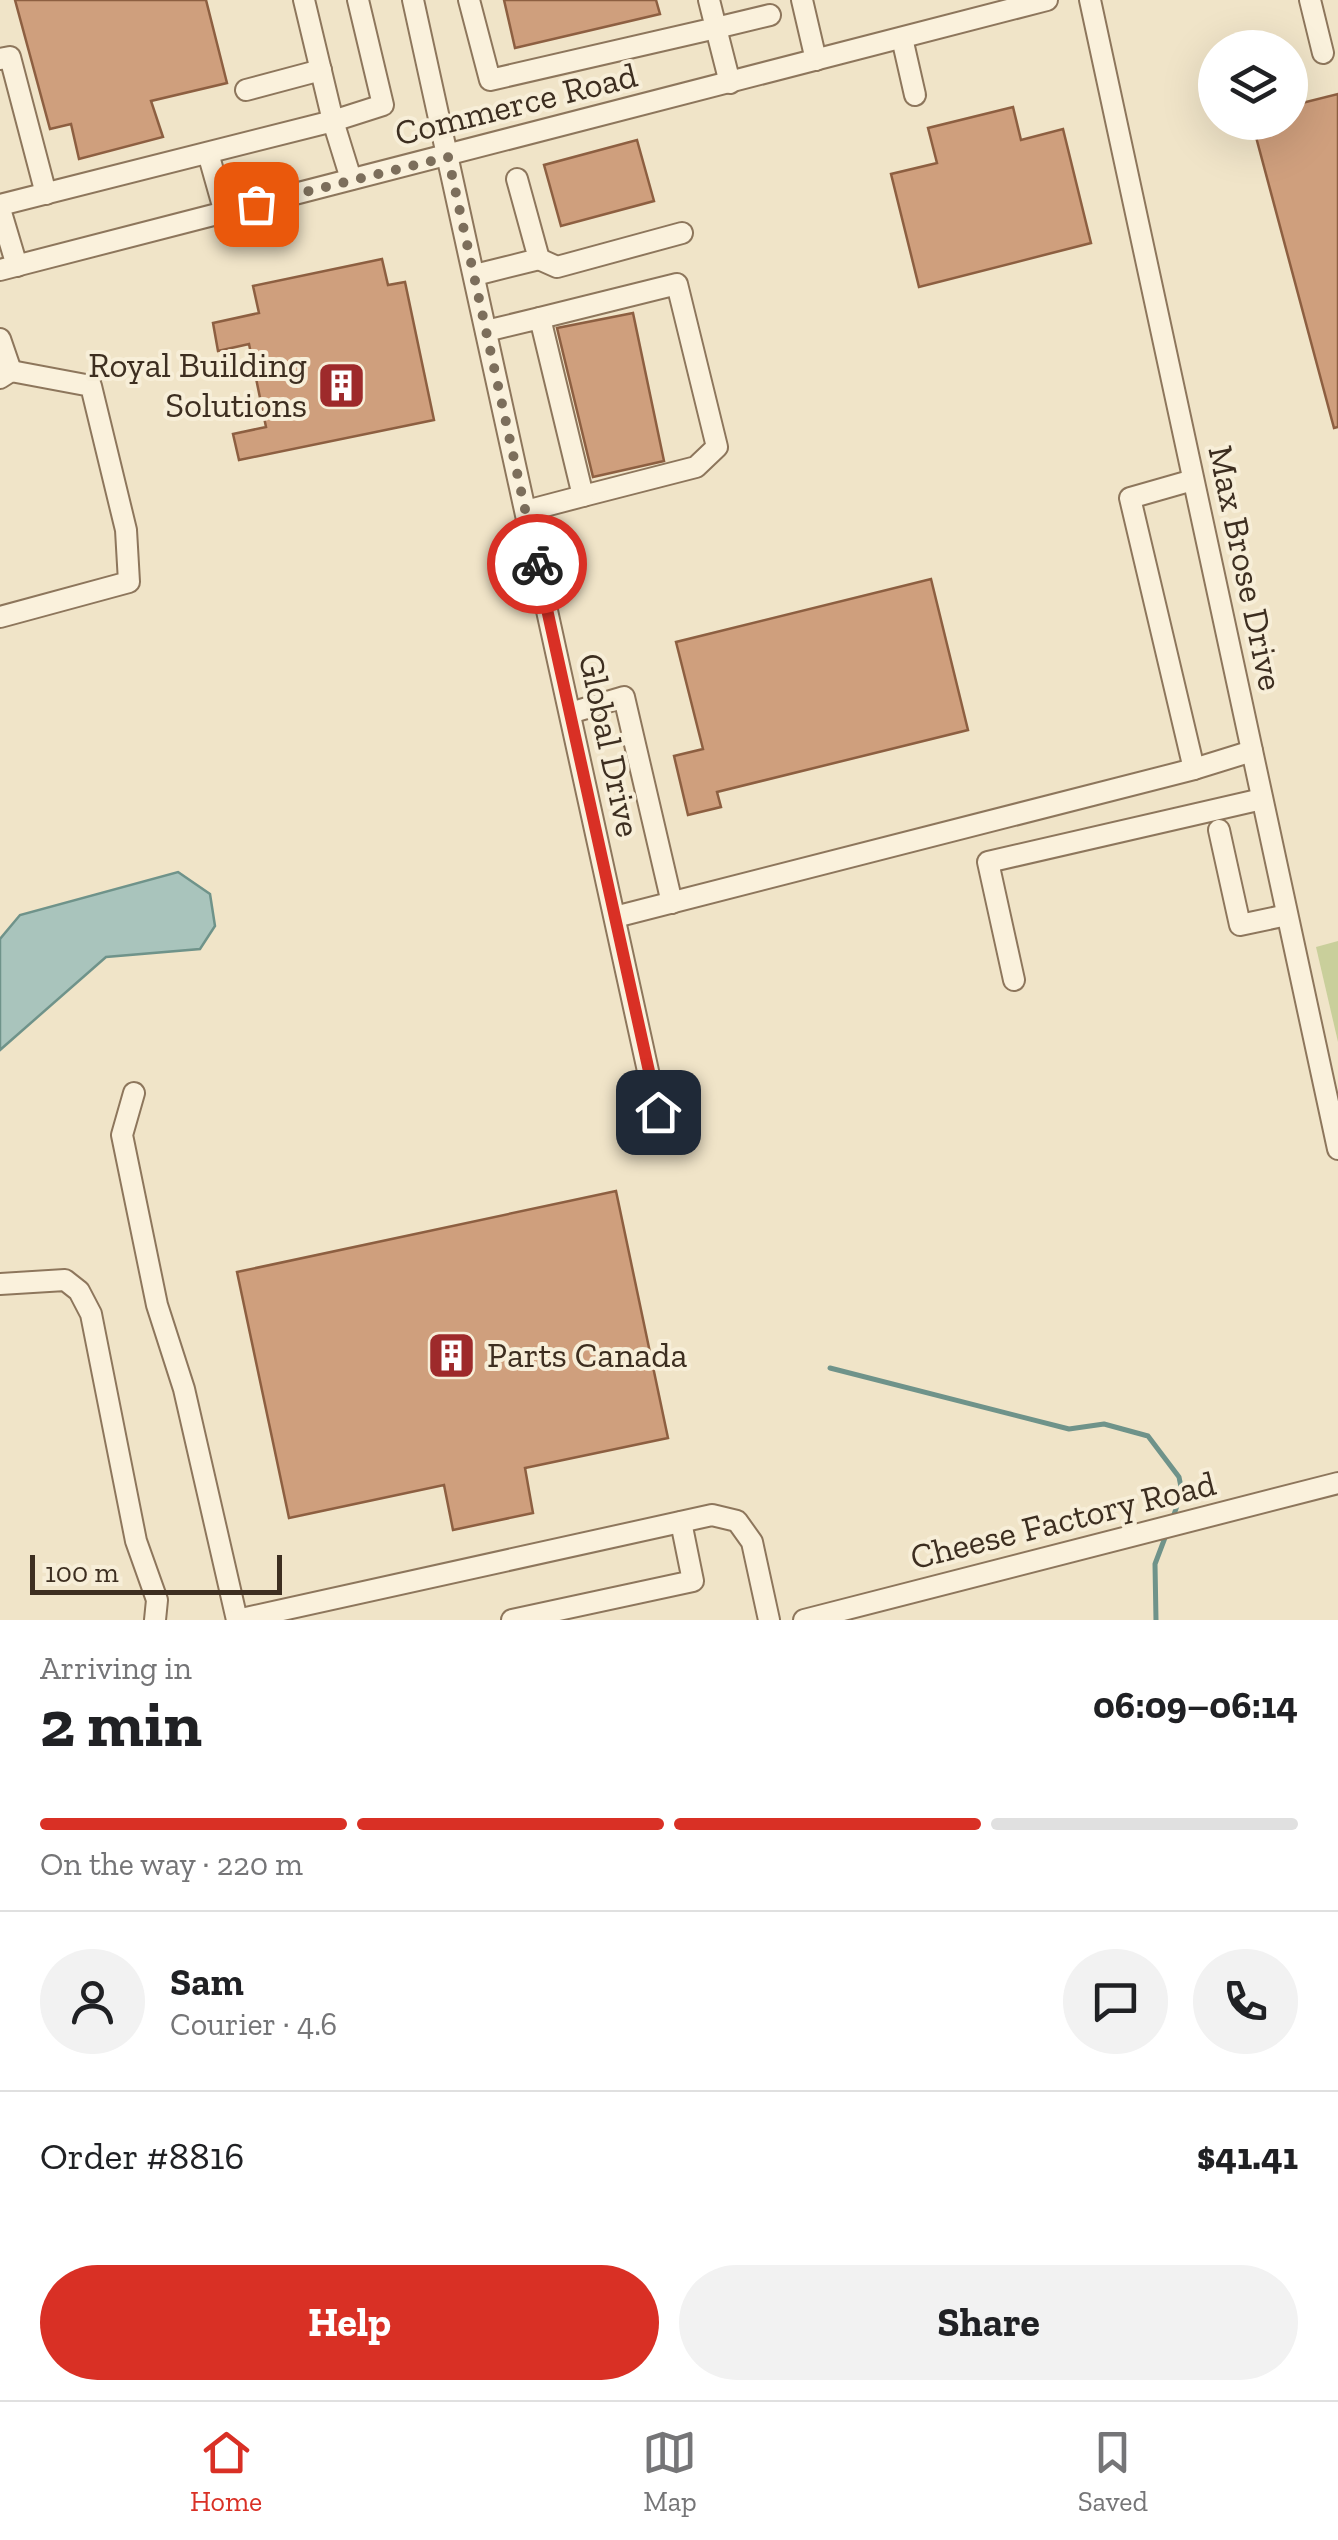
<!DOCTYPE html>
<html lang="en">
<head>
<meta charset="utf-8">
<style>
	:root { --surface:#fff; --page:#f2f2f2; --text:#202124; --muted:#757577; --line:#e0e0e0; --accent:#d93025 }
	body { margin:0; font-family:"Zilla Slab",serif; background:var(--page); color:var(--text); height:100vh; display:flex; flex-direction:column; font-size:38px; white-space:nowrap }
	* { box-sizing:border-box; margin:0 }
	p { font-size:32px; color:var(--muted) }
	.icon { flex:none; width:55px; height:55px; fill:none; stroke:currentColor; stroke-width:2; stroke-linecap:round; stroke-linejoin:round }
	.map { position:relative; height:1620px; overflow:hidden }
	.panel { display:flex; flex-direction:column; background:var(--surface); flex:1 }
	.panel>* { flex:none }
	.buttons { position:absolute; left:1198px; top:30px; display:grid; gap:20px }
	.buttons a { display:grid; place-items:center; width:110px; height:110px; border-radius:50%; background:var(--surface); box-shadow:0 10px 40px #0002; font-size:50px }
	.scale { position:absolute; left:30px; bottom:25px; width:252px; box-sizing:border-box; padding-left:10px; border:5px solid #3d2e20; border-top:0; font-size:28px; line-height:35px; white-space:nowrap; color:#3d2e20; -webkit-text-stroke:8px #f7eed8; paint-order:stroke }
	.pin { position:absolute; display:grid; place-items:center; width:85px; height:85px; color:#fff; margin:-42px; border-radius:20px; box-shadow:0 5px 15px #0006 }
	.courier { position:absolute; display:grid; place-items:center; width:100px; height:100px; margin:-50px; border:8px solid #d93025; border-radius:50%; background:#fff; color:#222; box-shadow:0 2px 12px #0007 }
	.head em { font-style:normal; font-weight:800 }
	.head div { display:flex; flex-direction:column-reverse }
	.head { display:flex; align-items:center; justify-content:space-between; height:170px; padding:0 40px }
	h1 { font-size:65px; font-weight:800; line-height:75px }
	.bar { display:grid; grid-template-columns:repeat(4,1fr); gap:15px 10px; align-content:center; height:120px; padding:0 40px }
	.bar i { height:12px; border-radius:8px; background:var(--line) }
	.bar .active { background:var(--accent) }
	.bar p { grid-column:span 4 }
	.line { display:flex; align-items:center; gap:25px; padding:0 40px; border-top:2px solid var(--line) }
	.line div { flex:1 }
	.round { display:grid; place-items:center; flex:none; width:105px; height:105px; border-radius:52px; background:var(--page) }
	.button { display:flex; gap:20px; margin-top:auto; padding:20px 40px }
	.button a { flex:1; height:115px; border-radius:60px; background:var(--accent); color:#fff; font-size:40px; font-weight:800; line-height:115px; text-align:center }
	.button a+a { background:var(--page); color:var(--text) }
	.menu { display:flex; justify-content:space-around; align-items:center; height:140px; border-top:2px solid var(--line); background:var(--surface); font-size:28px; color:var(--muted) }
	.menu a { display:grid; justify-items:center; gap:5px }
	.menu .active { color:var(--accent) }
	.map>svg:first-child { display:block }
</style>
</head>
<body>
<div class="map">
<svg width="1338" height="1620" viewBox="0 0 1338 1620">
	<rect width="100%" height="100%" fill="#f0e4c8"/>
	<polygon fill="#c9cf9b" points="1338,941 1338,1042 1316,947"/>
	<polygon fill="#a9c4bc" stroke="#6f938a" stroke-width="2.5" points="178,872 210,894 215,926 200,949 106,957 0,1050 0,939 20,915"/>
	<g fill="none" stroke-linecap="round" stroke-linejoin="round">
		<g stroke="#6f938a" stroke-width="5">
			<polyline points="830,1368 1069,1429 1104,1424 1148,1436 1179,1477 1182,1492 1172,1520"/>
			<polyline points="1156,1620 1155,1564 1166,1535"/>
		</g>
	</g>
	<g fill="#cf9f7d" stroke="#8d5f41" stroke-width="2.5">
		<polygon points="15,0 206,0 227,83 151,101 163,137 79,159 71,124 50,129"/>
		<polygon points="504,0 656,0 660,14 515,48"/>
		<polygon points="1338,94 1338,427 1334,428 1252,122 1290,122 1290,106"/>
		<polygon points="1013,107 1021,140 1063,129 1091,243 919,287 891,174 937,163 928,128"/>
		<polygon points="637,140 654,201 561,226 544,165"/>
		<polygon points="382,259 388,285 405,282 434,420 239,460 233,434 266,427 249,344 218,351 213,323 259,313 253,286"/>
		<polygon points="633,313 664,461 593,477 557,328"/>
		<polygon points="931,579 968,730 717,792 721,807 688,815 674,756 703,749 676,642"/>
		<polygon points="616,1191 668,1438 525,1468 533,1513 453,1530 444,1485 289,1518 237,1272"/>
	</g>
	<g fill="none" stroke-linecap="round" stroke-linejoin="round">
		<defs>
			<g id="minor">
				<polyline points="304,0 333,121 383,105 358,0"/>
				<polyline points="413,0 657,1112"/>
				<polyline points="469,0 490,80 716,28 709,0"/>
				<polyline points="802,0 816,60"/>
				<polyline points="1090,0 1338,1149"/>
				<polyline points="1310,0 1323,53"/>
				<polyline points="902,38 915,95"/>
				<polyline points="0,59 10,57 46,194"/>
				<polyline points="730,83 716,28 770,15"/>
				<polyline points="246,90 321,70"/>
				<polyline points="208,153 225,213"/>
				<polyline points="0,205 333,121 351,179"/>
				<polyline points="0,209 17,266"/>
				<polyline points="539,259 557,267 682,233"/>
				<polyline points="0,270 1047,0"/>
				<polyline points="475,275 539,259 517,179"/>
				<polyline points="540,318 677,284 717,447 696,467 583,496"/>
				<polyline points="486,331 540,318 583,496 526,511"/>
				<polyline points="0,339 11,371"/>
				<polyline points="0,378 11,371 91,386 126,530 129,582 0,617"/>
				<polyline points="570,713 624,697 672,903"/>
				<polyline points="1194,769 1252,751"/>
				<polyline points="1219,830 1240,925 1287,915"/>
				<polyline points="615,917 1194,769 1130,498 1193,480"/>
				<polyline points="1014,980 988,862 1262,799"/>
				<polyline points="134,1093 122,1135 157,1305 184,1389 237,1620"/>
				<polyline points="0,1284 65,1280 79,1291 91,1314 136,1541 157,1600 155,1620"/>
				<polyline points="237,1620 712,1515 737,1521 752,1542 769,1620"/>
				<polyline points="512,1620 693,1581 681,1522"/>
				<polyline points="804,1620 1338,1483"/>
			</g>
		</defs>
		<use href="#minor" stroke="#8d765c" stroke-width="24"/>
		<use href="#minor" stroke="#faf1dc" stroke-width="20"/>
	</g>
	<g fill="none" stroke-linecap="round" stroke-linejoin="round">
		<polyline stroke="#7c6e5b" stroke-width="10" stroke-dasharray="0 18" points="256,204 448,157 537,564"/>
		<polyline stroke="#d93025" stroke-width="12" points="537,564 658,1112"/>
	</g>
	<defs>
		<symbol id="building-square" viewBox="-11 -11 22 22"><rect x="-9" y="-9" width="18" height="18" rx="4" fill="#9e2a2b" stroke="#f7eed8"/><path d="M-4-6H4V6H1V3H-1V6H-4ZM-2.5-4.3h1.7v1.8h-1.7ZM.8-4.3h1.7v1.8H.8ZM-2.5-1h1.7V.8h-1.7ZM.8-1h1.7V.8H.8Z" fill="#fff"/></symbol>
	</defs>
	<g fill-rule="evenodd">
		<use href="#building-square" x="314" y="358" width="55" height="55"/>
		<use href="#building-square" x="424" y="1328" width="55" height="55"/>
	</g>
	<g text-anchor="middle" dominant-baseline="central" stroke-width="8" stroke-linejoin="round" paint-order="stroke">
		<g font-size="35" fill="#3d2e20" stroke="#f7eed8">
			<text transform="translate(516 104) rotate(-14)">Commerce Road</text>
			<text transform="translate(1246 568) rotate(78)">Max Brose Drive</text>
			<text transform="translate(610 745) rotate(78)">Global Drive</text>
			<text transform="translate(1063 1520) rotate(-14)">Cheese Factory Road</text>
		</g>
		<g font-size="35" fill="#3d2e20" stroke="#f7eed8" text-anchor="end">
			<text x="307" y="365">Royal Building<tspan x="307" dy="40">Solutions</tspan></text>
			<text x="487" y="1355" text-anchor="start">Parts Canada</text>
		</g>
	</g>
</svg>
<div class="buttons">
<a><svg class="icon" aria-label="layers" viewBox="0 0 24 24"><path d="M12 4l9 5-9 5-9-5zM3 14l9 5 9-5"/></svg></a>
</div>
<div class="scale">100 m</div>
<div class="pin" style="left:256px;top:204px;background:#ea580c"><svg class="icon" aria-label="bag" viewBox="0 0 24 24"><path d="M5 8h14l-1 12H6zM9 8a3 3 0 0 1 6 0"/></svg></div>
<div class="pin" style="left:658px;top:1112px;background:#1f2937"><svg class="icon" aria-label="home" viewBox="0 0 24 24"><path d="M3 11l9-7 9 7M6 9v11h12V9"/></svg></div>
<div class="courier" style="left:537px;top:564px"><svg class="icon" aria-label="bike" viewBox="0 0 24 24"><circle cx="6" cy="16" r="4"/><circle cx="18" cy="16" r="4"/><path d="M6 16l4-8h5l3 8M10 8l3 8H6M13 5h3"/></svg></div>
</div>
<section class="panel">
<div class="head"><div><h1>2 min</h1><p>Arriving in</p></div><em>06:09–06:14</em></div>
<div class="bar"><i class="active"></i><i class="active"></i><i class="active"></i><i></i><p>On the way · 220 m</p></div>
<div class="line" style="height:180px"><a class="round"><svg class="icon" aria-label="person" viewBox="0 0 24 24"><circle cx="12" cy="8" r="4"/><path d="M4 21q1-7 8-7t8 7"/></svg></a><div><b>Sam</b><p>Courier · 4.6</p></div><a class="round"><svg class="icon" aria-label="chat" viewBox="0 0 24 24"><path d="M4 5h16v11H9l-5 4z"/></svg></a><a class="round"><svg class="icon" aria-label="phone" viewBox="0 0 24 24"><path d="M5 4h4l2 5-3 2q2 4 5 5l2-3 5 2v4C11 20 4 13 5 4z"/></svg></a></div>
<div class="line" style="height:130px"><div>Order #8816</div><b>$41.41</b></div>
<div class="button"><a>Help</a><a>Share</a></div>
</section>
<nav class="menu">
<a class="active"><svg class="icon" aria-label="home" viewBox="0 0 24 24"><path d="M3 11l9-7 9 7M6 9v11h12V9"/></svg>Home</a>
<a><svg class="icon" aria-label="map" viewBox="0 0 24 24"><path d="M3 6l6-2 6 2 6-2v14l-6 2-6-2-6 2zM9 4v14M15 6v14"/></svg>Map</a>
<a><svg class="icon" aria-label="saved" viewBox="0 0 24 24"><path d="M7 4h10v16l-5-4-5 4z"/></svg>Saved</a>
</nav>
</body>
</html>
